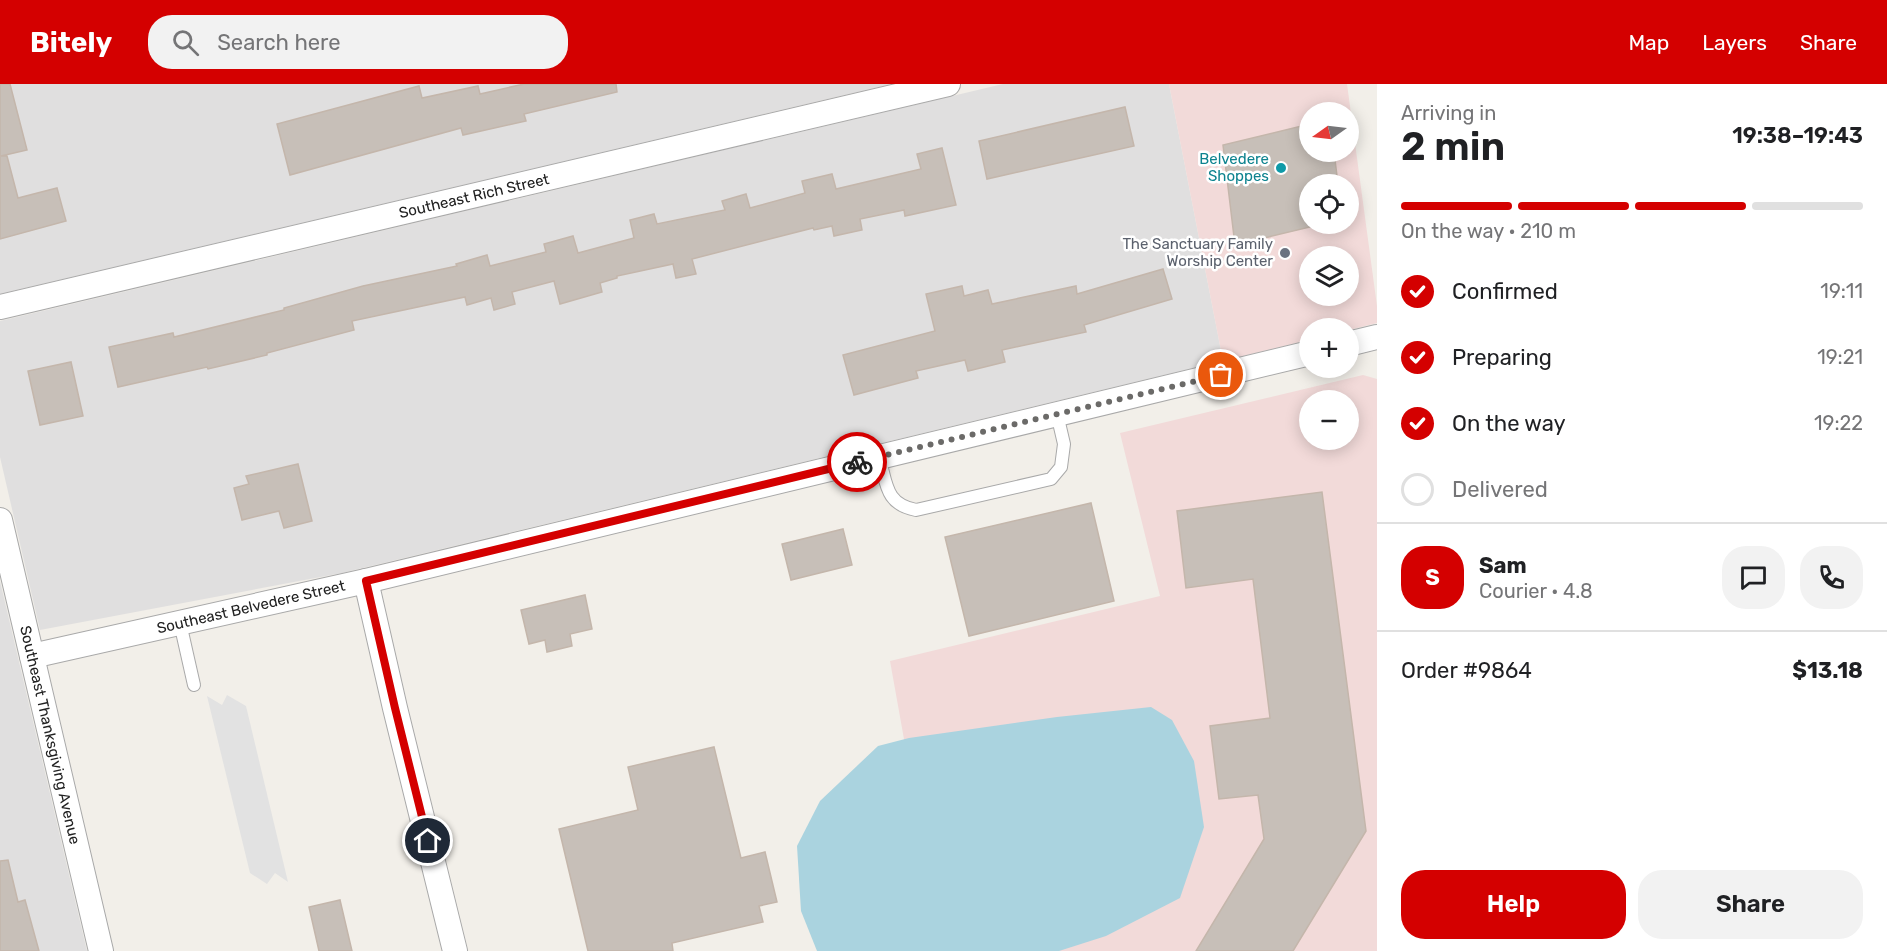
<!DOCTYPE html>
<html lang="en">
<head>
<meta charset="utf-8">
<style>
	:root { --surface:#fff; --page:#f2f2f2; --text:#202124; --muted:#757577; --line:#e0e0e0; --accent:#d40000 }
	body { margin:0; font-family:Rubik,sans-serif; background:var(--page); color:var(--text); height:100vh; display:flex; flex-direction:column; font-size:22px; white-space:nowrap }
	* { box-sizing:border-box; margin:0 }
	p { font-size:20px; color:var(--muted) }
	.icon { flex:none; width:33px; height:33px; fill:none; stroke:currentColor; stroke-width:2; stroke-linecap:round; stroke-linejoin:round }
	.map { position:relative; flex:1; overflow:hidden }
	.panel { display:flex; flex-direction:column; background:var(--surface); width:510px }
	.panel>* { flex:none }
	.needle { width:39px; rotate:256deg }
	.controls { position:absolute; left:1299px; top:18px; display:grid; gap:12px }
	.controls a { display:grid; place-items:center; width:60px; height:60px; border-radius:50%; background:var(--surface); box-shadow:0 3px 15px #0003; font-size:30px }
	.pin { position:absolute; display:grid; place-items:center; width:51px; height:51px; color:#fff; margin:-26px; border:3px solid #fff; border-radius:50%; box-shadow:0 2px 6px #0007 }
	.courier { position:absolute; display:grid; place-items:center; width:60px; height:60px; margin:-30px; border:4px solid #d40000; border-radius:50%; background:#fff; color:#222; box-shadow:0 2px 8px #0007 }
	.summary em { font-style:normal; font-weight:600 }
	.summary div { display:flex; flex-direction:column-reverse }
	.summary { display:flex; align-items:center; justify-content:space-between; height:102px; padding:0 24px }
	h1 { font-size:39px; font-weight:600; line-height:45px }
	.bar { display:grid; grid-template-columns:repeat(4,1fr); gap:9px 6px; align-content:center; height:72px; padding:0 24px }
	.bar i { height:8px; border-radius:4px; background:var(--line) }
	.bar .on { background:var(--accent) }
	.bar p { grid-column:span 4 }
	.line { display:flex; align-items:center; gap:15px; padding:0 24px; border-top:2px solid var(--line) }
	.line div { flex:1 }
	.round { display:grid; place-items:center; flex:none; width:63px; height:63px; border-radius:24px; background:var(--page) }
	ol { padding:0 24px; list-style:none }
	li { display:flex; align-items:center; gap:18px; height:66px }
	li p { margin-inline-start:auto }
	li .icon { padding:6px; border-radius:50%; background:var(--accent); color:#fff; stroke-width:4 }
	li:last-child { color:var(--muted) }
	li i { width:33px; height:33px; border:3px solid var(--line); border-radius:50% }
	.button { display:flex; gap:12px; margin-top:auto; padding:12px 24px }
	.button a { flex:1; height:69px; border-radius:24px; background:var(--accent); color:#fff; font-size:24px; font-weight:600; line-height:69px; text-align:center }
	.button a+a { background:var(--page); color:var(--text) }
	header { display:flex; align-items:center; gap:36px; box-sizing:border-box; height:84px; padding:0 30px; background:var(--accent); color:#fff }
	header strong { font-size:28px }
	nav { display:flex; gap:33px; margin-inline-start:auto; font-size:21px }
	.search { width:420px; height:54px; background:var(--page); display:flex; align-items:center; gap:15px; box-sizing:border-box; padding:0 21px; border-radius:24px; color:var(--muted); font-size:22px }
	main { display:flex; flex:1; min-height:0 }
	.map>svg:first-child { display:block }
</style>
</head>
<body>
<header>
<strong>Bitely</strong>
<div class="search"><svg class="icon" aria-label="search" viewBox="0 0 24 24"><circle cx="10" cy="10" r="6"/><path d="M15 15l6 6"/></svg>Search here</div>
<nav><a>Map</a><a>Layers</a><a>Share</a></nav>
</header>
<main>
<div class="map">
<svg width="1377" height="867" viewBox="0 0 1377 867">
	<rect width="100%" height="100%" fill="#f2efe9"/>
	<g fill="#e0dfdf">
		<polygon points="0,0 892,0 0,210"/>
		<polygon points="1003,0 1169,0 1223,277 342,489 40,546 0,373 0,237"/>
		<polygon points="0,497 87,867 0,867"/>
	</g>
	<g fill="#f2dad9" fill-rule="evenodd">
		<path d="M1169,0H1347L1377,222V239L1349,246L1348,244H1310L1309,256L1223,277ZM1310,28H1348V68H1310ZM1310,100H1348V140H1310ZM1310,172H1348V212H1310Z"/>
		<path d="M1363,291L1377,295V867H942L890,577L1160,512L1120,349ZM1310,316H1348V356H1310Z"/>
	</g>
	<polygon fill="#e2e2e2" points="227,611 246,622 288,798 275,789 267,800 250,789 207,612 222,621"/>
	<polygon fill="#aad3df" points="1151,623 1172,636 1194,677 1204,743 1180,814 1106,852 1059,867 817,867 801,827 797,762 820,717 878,662 909,654 1057,633"/>
	<g fill="#c7bfb8" stroke="#c4b6ab" stroke-width="1.5">
		<polygon points="0,0 10,0 27,66 1,72 7,72 18,114 57,104 66,137 0,155"/>
		<polygon points="524,0 616,0 617,8 524,30 526,37 463,51 461,44 290,91 277,40 419,2 422,14 478,2 480,10"/>
		<polygon points="1125,23 1134,62 987,95 979,57"/>
		<polygon points="1310,40 1310,68 1334,68 1338,100 1310,100 1310,143 1235,161 1223,61"/>
		<polygon points="942,64 956,121 905,132 904,126 860,135 862,146 834,152 832,142 814,146 813,144 692,175 696,190 676,194 673,180 617,192 617,194 600,199 602,208 560,220 554,197 512,208 515,220 494,226 491,214 467,221 465,213 352,237 354,246 267,269 267,271 208,285 207,283 118,303 109,263 173,249 174,253 284,226 284,224 363,202 457,182 456,180 487,171 490,182 546,168 544,160 573,152 578,169 634,154 630,136 654,130 657,140 725,126 722,117 746,110 750,124 805,109 802,97 832,90 836,105 921,85 917,70"/>
		<polygon points="1163,185 1172,215 1084,241 1086,248 1002,266 1005,278 968,287 965,276 916,287 918,294 854,311 843,271 935,247 926,210 962,202 964,212 988,206 992,220 1076,202 1077,210"/>
		<polygon points="71,278 83,332 40,341 28,287"/>
		<polygon points="298,380 312,437 284,444 279,427 242,436 234,404 249,400 246,392"/>
		<polygon points="1322,408 1366,747 1293,867 1196,867 1264,755 1258,711 1219,715 1210,642 1270,634 1253,495 1186,504 1177,427"/>
		<polygon points="1091,419 1114,517 969,552 945,453"/>
		<polygon points="843,445 852,481 791,496 782,460"/>
		<polygon points="585,511 592,545 570,550 572,562 547,568 545,556 529,560 521,526"/>
		<polygon points="714,663 741,774 765,768 777,818 759,822 763,838 672,859 673,867 588,867 559,745 638,726 628,683"/>
		<polygon points="8,776 18,818 25,816 39,867 0,867 0,777"/>
		<polygon points="340,816 352,867 319,867 309,823"/>
	</g>
	<g fill="none" stroke-linecap="round" stroke-linejoin="round">
		<defs>
			<g id="lane">
				<path d="M879,373C887,400 885,420 916,426L1051,395L1061,383L1064,360L1057,330"/>
				<polyline points="180,539 194,601"/>
			</g>
			<g id="street">
				<polyline points="0,223 948,0"/>
				<polyline points="1348,260 1377,253"/>
				<polyline points="0,436 101,867"/>
				<polyline points="366,497 395,624 455,867"/>
				<polyline points="32,572 366,497 1310,269"/>
			</g>
		</defs>
		<use href="#lane" stroke="#a9a9a9" stroke-width="14"/>
		<use href="#street" stroke="#a9a9a9" stroke-width="26"/>
		<use href="#lane" stroke="#fff" stroke-width="12"/>
		<use href="#street" stroke="#fff" stroke-width="24"/>
	</g>
	<g fill="none" stroke-linecap="round" stroke-linejoin="round">
		<polyline stroke="#6b6a68" stroke-width="6" stroke-dasharray="0 10.8" points="857,378 1221,291"/>
		<polyline stroke="#d40000" stroke-width="8" points="428,757 395,624 366,497 857,378"/>
	</g>
	<circle fill="#0f9aa8" stroke="#fff" stroke-width="2" cx="1281" cy="84" r="6"/>
	<circle fill="#6b7280" stroke="#fff" stroke-width="2" cx="1285" cy="169" r="6"/>
	<g text-anchor="middle" dominant-baseline="central" stroke-width="5" stroke-linejoin="round" paint-order="stroke">
		<g font-size="15" fill="#0d838f" stroke="#fff" text-anchor="end">
			<text x="1269" y="75">Belvedere<tspan x="1269" dy="17">Shoppes</tspan></text>
		</g>
		<g font-size="15" fill="#222" stroke="#fff">
			<text transform="translate(474 112) rotate(-13)">Southeast Rich Street</text>
			<text transform="translate(251 523) rotate(-13)">Southeast Belvedere Street</text>
			<text transform="translate(50 651) rotate(77)">Southeast Thanksgiving Avenue</text>
		</g>
		<g font-size="15" fill="#5b616d" stroke="#fff" text-anchor="end">
			<text x="1273" y="160">The Sanctuary Family<tspan x="1273" dy="17">Worship Center</tspan></text>
		</g>
	</g>
</svg>
<div class="controls">
<a><svg class="needle" viewBox="-14 -14 28 28"><path d="M0-13l5 13h-10z" fill="#e53935"/><path d="M0 13l5-13h-10z" fill="#757577"/></svg></a>
<a><svg class="icon" aria-label="locate" viewBox="0 0 24 24"><circle cx="12" cy="12" r="6"/><path d="M12 2v4M12 18v4M2 12h4M18 12h4"/></svg></a>
<a><svg class="icon" aria-label="layers" viewBox="0 0 24 24"><path d="M12 4l9 5-9 5-9-5zM3 14l9 5 9-5"/></svg></a>
<a>+</a>
<a>−</a>
</div>
<div class="pin" style="left:1221px;top:291px;background:#ea580c"><svg class="icon" aria-label="bag" viewBox="0 0 24 24"><path d="M5 8h14l-1 12H6zM9 8a3 3 0 0 1 6 0"/></svg></div>
<div class="pin" style="left:428px;top:757px;background:#1f2937"><svg class="icon" aria-label="home" viewBox="0 0 24 24"><path d="M3 11l9-7 9 7M6 9v11h12V9"/></svg></div>
<div class="courier" style="left:857px;top:378px"><svg class="icon" aria-label="bike" viewBox="0 0 24 24"><circle cx="6" cy="16" r="4"/><circle cx="18" cy="16" r="4"/><path d="M6 16l4-8h5l3 8M10 8l3 8H6M13 5h3"/></svg></div>
</div>
<section class="panel">
<div class="summary"><div><h1>2 min</h1><p>Arriving in</p></div><em>19:38–19:43</em></div>
<div class="bar"><i class="on"></i><i class="on"></i><i class="on"></i><i></i><p>On the way · 210 m</p></div>
<ol>
<li><svg class="icon" aria-label="check" viewBox="0 0 24 24"><path d="M5 12l5 5 9-10"/></svg>Confirmed<p>19:11</p></li>
<li><svg class="icon" aria-label="check" viewBox="0 0 24 24"><path d="M5 12l5 5 9-10"/></svg>Preparing<p>19:21</p></li>
<li><svg class="icon" aria-label="check" viewBox="0 0 24 24"><path d="M5 12l5 5 9-10"/></svg>On the way<p>19:22</p></li>
<li><i></i>Delivered</li>
</ol>
<div class="line" style="height:108px"><b class="round" style="background:var(--accent);color:#fff">S</b><div><b>Sam</b><p>Courier · 4.8</p></div><a class="round"><svg class="icon" aria-label="chat" viewBox="0 0 24 24"><path d="M4 5h16v11H9l-5 4z"/></svg></a><a class="round"><svg class="icon" aria-label="phone" viewBox="0 0 24 24"><path d="M5 4h4l2 5-3 2q2 4 5 5l2-3 5 2v4C11 20 4 13 5 4z"/></svg></a></div>
<div class="line" style="height:78px"><div>Order #9864</div><b>$13.18</b></div>
<div class="button"><a>Help</a><a>Share</a></div>
</section>
</main>
</body>
</html>
